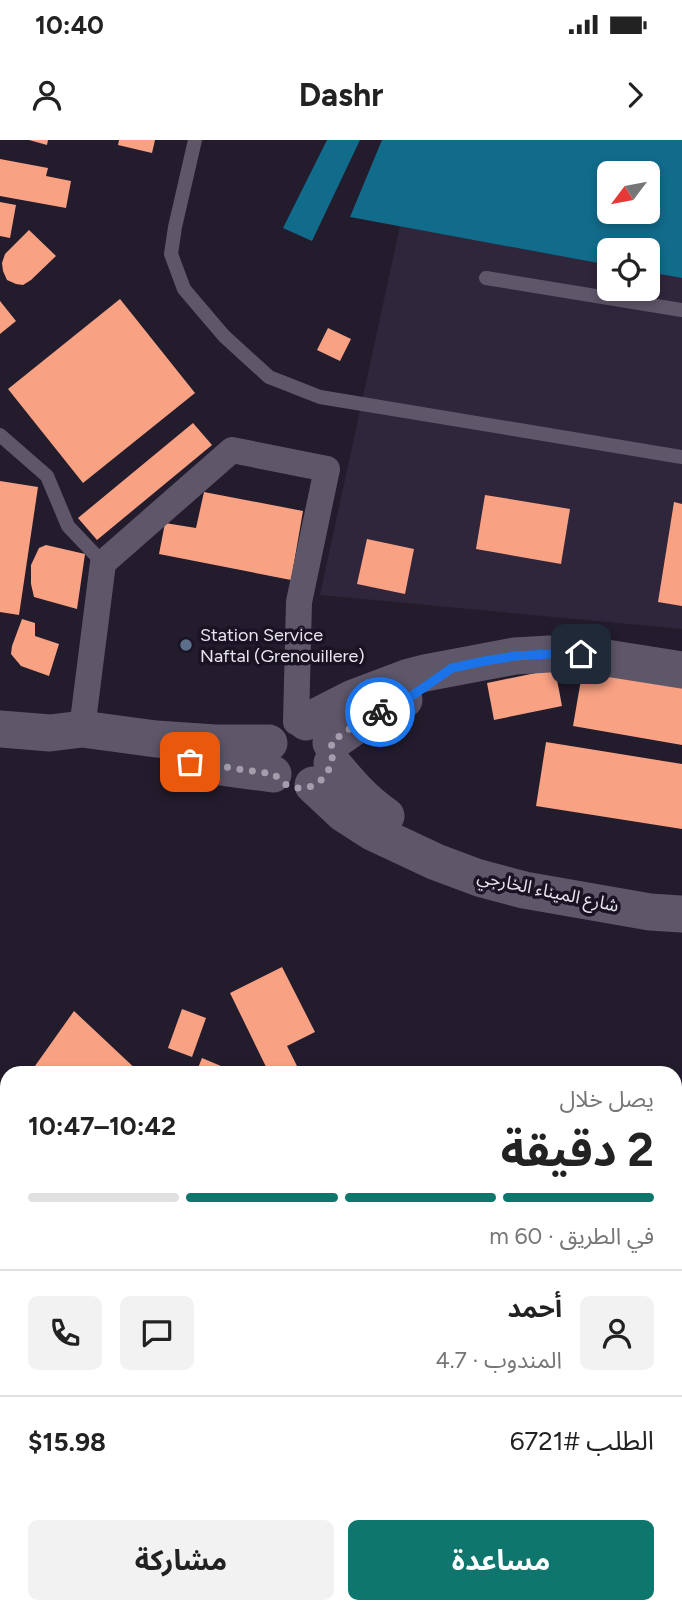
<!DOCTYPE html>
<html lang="ar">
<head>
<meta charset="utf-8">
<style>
	:root { --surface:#fff; --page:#f2f2f2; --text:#222; --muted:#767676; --line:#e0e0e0; --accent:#0f766e }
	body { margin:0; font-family:Figtree,"Noto Sans Arabic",sans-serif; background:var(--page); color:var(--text); direction:rtl; height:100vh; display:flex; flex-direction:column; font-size:26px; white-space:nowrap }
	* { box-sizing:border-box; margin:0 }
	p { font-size:23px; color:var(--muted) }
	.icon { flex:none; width:38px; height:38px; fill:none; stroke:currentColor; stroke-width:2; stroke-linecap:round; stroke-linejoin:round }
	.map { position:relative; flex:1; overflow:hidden; direction:ltr }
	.sheet { position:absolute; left:0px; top:926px; width:682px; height:548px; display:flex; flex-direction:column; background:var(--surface); border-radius:21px 21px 0 0; box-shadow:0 4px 10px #0003; direction:rtl }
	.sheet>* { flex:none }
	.needle { width:46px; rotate:238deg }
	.fabs { position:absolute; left:597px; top:21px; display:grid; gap:14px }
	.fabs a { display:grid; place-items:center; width:63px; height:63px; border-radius:10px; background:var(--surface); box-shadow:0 4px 10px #0003; font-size:35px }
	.pin { position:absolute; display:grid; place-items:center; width:60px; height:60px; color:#fff; margin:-30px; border-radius:14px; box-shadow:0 4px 10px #0006 }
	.courier { position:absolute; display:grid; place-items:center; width:70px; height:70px; margin:-35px; border:5px solid #1a73e8; border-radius:50%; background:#fff; color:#222; box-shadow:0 2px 9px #0007 }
	.summary em { font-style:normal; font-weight:700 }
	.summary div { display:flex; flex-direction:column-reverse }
	.summary { display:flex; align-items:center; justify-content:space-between; height:119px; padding:0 28px }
	h1 { font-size:46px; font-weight:700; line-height:52px }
	.bar { display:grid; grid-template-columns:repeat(4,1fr); gap:10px 7px; align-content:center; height:84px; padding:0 28px }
	.bar i { height:9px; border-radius:5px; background:var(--line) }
	.bar .current { background:var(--accent) }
	.bar p { grid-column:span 4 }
	.line { display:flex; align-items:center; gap:18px; padding:0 28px; border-top:2px solid var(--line) }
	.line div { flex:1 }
	.round { display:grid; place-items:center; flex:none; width:74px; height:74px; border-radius:10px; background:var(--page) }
	.cta { display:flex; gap:14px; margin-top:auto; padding:14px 28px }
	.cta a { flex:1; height:80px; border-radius:10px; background:var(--accent); color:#fff; font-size:28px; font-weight:700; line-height:80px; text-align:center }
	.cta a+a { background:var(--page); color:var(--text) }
	.status { display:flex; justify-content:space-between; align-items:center; height:49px; padding:0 35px; background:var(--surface); direction:ltr }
	.status svg { height:19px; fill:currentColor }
	header { display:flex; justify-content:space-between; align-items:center; height:91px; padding:0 28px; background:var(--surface); font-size:32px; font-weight:700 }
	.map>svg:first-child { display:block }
</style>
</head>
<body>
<div class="status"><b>10:40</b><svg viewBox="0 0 49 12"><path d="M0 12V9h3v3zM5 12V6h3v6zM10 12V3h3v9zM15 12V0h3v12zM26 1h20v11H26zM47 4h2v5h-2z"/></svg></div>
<header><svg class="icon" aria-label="forward" viewBox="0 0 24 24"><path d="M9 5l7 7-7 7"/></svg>Dashr<svg class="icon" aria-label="person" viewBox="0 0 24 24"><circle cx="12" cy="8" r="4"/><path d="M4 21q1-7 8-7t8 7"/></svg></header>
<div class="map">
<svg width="682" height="1473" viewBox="0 0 682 1473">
	<rect width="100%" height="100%" fill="#231c2d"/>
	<polygon fill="#30263c" points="400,86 609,125 609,149 648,149 648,132 682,138 682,489 320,455"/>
	<g fill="#116b8a" fill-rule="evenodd">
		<polygon points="327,0 360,0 312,101 283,88"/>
		<path d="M382,0H682V138L648,132V110H609V125L350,77ZM609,33H648V72H609Z"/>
	</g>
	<g fill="#f9a183">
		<polygon points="29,0 48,0 47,5"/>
		<polygon points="119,0 155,0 152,13 118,5"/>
		<polygon points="0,19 48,28 46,36 71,41 66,68 0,56"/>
		<polygon points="0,62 16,65 10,98 0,96"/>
		<polygon points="29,90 56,116 31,140 23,145 16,144 7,140 3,131 2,123 5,114"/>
		<polygon points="120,159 195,253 83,343 8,249"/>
		<polygon points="0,161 16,181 0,194"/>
		<polygon points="328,188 351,199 340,221 317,210"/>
		<polygon points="193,283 212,305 97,400 78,378"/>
		<polygon points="0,341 38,347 19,475 0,472"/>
		<polygon points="204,352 303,371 291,440 159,414 165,383 196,388"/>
		<polygon points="485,355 570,369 561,424 476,409"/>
		<polygon points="674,362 682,364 682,466 658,462"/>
		<polygon points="367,399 414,409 405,454 357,444"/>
		<polygon points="46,405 85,414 77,469 34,457 31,444 31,425 39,408"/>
		<polygon points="22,479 35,483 35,496 59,504 49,536 21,526 11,514 12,506"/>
		<polygon points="583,528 682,545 682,605 573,586"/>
		<polygon points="555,529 562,566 494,580 487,543"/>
		<polygon points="546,602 682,624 682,689 536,666"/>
		<polygon points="282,827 315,892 287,906 298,928 288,933 269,933 230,853"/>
		<polygon points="182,869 206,878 192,917 168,908"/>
		<polygon points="74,871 140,933 30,933"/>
		<polygon points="202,918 228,929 226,933 196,933"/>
	</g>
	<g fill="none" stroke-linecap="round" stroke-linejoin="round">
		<g stroke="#5e576a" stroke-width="14">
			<polyline points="195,0 175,87 171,114 184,149 224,196 269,237 320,257 682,317"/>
			<polyline points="486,138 682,170"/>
			<polyline points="0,295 47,336 68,386 103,423"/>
		</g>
		<g stroke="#5e576a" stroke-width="26">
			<polyline points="82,589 103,423 232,310 327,329 299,462 296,582"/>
			<polyline points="0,1016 7,1021"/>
			<polyline points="676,1129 682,1130"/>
			<polyline points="0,1319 7,1324"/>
			<polyline points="676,1411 682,1416"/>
			<polyline points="0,1453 7,1423"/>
			<polyline points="11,1466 22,1473"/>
			<polyline points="325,1466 325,1473"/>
			<polyline points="194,1473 194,1466"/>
		</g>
		<g stroke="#5e576a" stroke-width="37">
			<polyline points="306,582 353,558 406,538 425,533 515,516 549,514 581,514 682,530"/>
			<polyline points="0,589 50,593 82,589 156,599 215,603 269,603"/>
			<polyline points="331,603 366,579 404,560"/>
			<polyline points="191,623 273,634"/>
			<path d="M332,623C349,643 364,661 386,676"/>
			<polyline points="313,645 344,674 372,692 436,722 479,738 524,750 650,772 682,774"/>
		</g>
	</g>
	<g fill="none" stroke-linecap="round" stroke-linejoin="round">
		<path stroke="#a49eac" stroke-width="7" stroke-dasharray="0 12.6" d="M190,622L274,634C279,639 284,645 292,647C319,654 338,627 331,603L346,591L380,572"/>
		<polyline stroke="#1a73e8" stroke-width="9" points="380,572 413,555 452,528 485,521 515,516 550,514 581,514"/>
	</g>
	<circle fill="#5c6f8a" stroke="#1a1323" stroke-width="2.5" cx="186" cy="505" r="7"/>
	<g text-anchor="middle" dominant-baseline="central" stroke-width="7" stroke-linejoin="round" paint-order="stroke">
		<g font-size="18" fill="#e9e4f0" stroke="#1a1323" text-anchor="start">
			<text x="200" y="495">Station Service<tspan x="200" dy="21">Naftal (Grenouillere)</tspan></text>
		</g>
		<g font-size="18" fill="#e9e4f0" stroke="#1a1323">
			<text transform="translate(548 751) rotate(12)">شارع الميناء الخارجي</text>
		</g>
	</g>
</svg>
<div class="fabs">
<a><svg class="needle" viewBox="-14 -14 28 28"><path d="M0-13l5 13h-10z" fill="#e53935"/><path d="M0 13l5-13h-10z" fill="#767676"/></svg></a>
<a><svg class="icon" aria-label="locate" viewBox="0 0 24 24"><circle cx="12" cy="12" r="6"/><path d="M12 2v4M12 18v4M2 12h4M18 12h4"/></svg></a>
</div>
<div class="pin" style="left:190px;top:622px;background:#ea580c"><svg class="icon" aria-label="bag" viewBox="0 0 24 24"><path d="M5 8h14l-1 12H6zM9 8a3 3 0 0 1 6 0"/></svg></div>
<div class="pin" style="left:581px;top:514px;background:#1f2937"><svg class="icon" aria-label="home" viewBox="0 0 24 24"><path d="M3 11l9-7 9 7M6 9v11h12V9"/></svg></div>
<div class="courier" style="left:380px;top:572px"><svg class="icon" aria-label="bike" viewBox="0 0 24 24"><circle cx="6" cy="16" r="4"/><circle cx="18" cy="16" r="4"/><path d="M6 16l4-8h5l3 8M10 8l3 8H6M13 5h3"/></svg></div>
<section class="sheet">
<div class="summary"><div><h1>2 دقيقة</h1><p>يصل خلال</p></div><em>10:42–10:47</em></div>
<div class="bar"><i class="current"></i><i class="current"></i><i class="current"></i><i></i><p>في الطريق · 60 m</p></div>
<div class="line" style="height:126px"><a class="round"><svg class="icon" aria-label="person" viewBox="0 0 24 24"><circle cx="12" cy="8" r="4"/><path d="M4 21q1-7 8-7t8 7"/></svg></a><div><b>أحمد</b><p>المندوب · 4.7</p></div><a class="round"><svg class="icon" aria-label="chat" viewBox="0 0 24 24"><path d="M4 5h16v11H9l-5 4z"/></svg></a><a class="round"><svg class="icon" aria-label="phone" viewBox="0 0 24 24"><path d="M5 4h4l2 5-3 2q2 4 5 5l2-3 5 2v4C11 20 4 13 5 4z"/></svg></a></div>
<div class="line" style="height:91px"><div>الطلب #6721</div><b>$15.98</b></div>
<div class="cta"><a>مساعدة</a><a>مشاركة</a></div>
</section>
</div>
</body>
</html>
